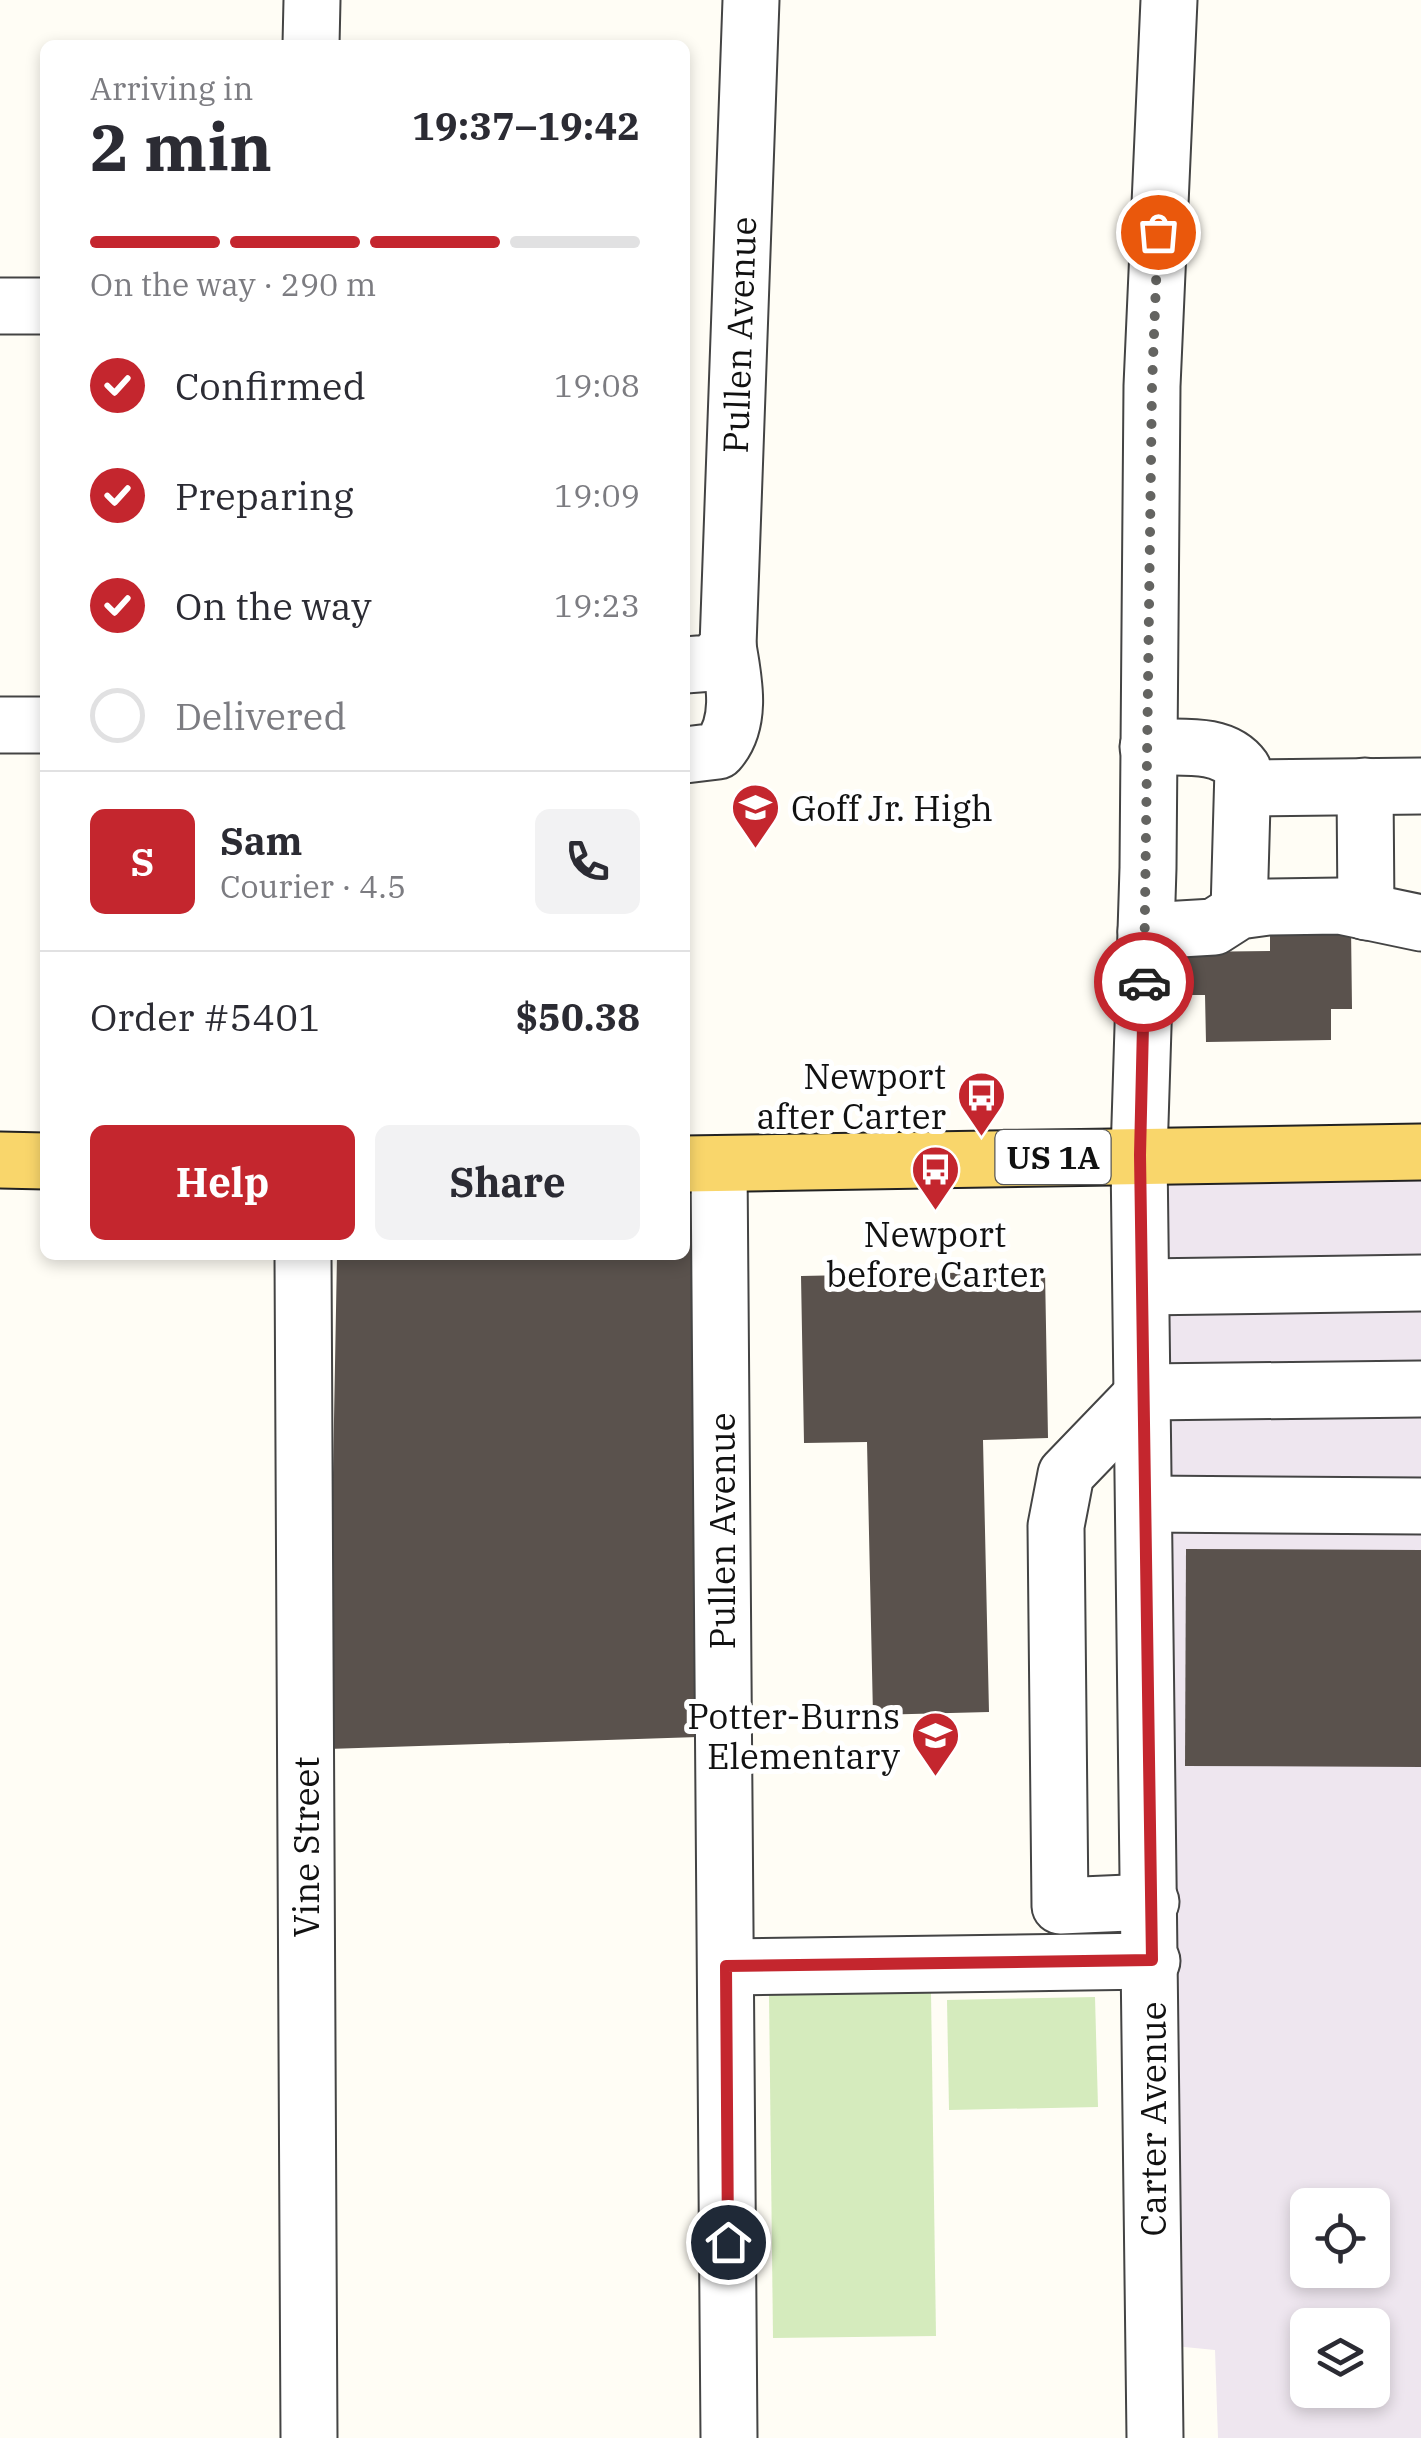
<!DOCTYPE html>
<html lang="en">
<head>
<meta charset="utf-8">
<style>
	:root { --surface:#fff; --page:#f2f2f3; --text:#2b2b33; --muted:#7c7c81; --line:#e1e1e2; --accent:#c4262e }
	body { margin:0; font-family:"IBM Plex Serif",serif; background:var(--page); color:var(--text); height:100vh; display:flex; flex-direction:column; font-size:38px; white-space:nowrap }
	* { box-sizing:border-box; margin:0 }
	p { font-size:32px; color:var(--muted) }
	.icon { flex:none; width:55px; height:55px; fill:none; stroke:currentColor; stroke-width:2; stroke-linecap:round; stroke-linejoin:round }
	.map { position:relative; flex:1; overflow:hidden }
	.side { position:absolute; left:40px; top:40px; width:650px; height:1220px; display:flex; flex-direction:column; background:var(--surface); border-radius:15px; box-shadow:0 5px 15px #0003 }
	.side>* { flex:none }
	.fabs { position:absolute; left:1290px; top:2188px; display:grid; gap:20px }
	.fabs a { display:grid; place-items:center; width:100px; height:100px; border-radius:15px; background:var(--surface); box-shadow:0 5px 15px #0003; font-size:50px }
	.pin { position:absolute; display:grid; place-items:center; width:85px; height:85px; color:#fff; margin:-42px; border:5px solid #fff; border-radius:50%; box-shadow:0 2px 10px #0007 }
	.courier { position:absolute; display:grid; place-items:center; width:100px; height:100px; margin:-50px; border:8px solid #c4262e; border-radius:50%; background:#fff; color:#222; box-shadow:0 2px 12px #0007 }
	.summary em { font-style:normal; font-weight:700 }
	.summary div { display:flex; flex-direction:column-reverse }
	.summary { display:flex; align-items:center; justify-content:space-between; height:170px; padding:0 50px }
	h1 { font-size:65px; font-weight:700; line-height:75px }
	.bar { display:grid; grid-template-columns:repeat(4,1fr); gap:15px 10px; align-content:center; height:120px; padding:0 50px }
	.bar i { height:12px; border-radius:8px; background:var(--line) }
	.bar .selected { background:var(--accent) }
	.bar p { grid-column:span 4 }
	.line { display:flex; align-items:center; gap:25px; padding:0 50px; border-top:2px solid var(--line) }
	.line div { flex:1 }
	.round { display:grid; place-items:center; flex:none; width:105px; height:105px; border-radius:15px; background:var(--page) }
	ol { padding:0 50px; list-style:none }
	li { display:flex; align-items:center; gap:30px; height:110px }
	li p { margin-inline-start:auto }
	li .icon { padding:10px; border-radius:50%; background:var(--accent); color:#fff; stroke-width:4 }
	li:last-child { color:var(--muted) }
	li i { width:55px; height:55px; border:5px solid var(--line); border-radius:50% }
	.button { display:flex; gap:20px; margin-top:auto; padding:20px 50px }
	.button a { flex:1; height:115px; border-radius:15px; background:var(--accent); color:#fff; font-size:40px; font-weight:700; line-height:115px; text-align:center }
	.button a+a { background:var(--page); color:var(--text) }
	.map>svg:first-child { display:block }
</style>
</head>
<body>
<div class="map">
<svg width="1421" height="2438" viewBox="0 0 1421 2438">
	<rect width="100%" height="100%" fill="#fffdf5"/>
	<path fill="#eee6ef" fill-rule="evenodd" d="M1421,1151V2438H1218L1215,2350L1144,2343L1165,1152ZM1308,2205H1372V2270H1308ZM1308,2325H1372V2390H1308Z"/>
	<g fill="#d5ebbd">
		<polygon points="931,1992 936,2336 773,2338 769,1994"/>
		<polygon points="1095,1997 1098,2107 949,2110 947,2000"/>
	</g>
	<g fill="#5a524d">
		<polygon points="1351,927 1352,1009 1331,1009 1331,1040 1206,1042 1205,995 1187,995 1186,952 1270,951 1270,929"/>
		<polygon points="685,1224 691,1224 698,1737 328,1749 337,1255 685,1255"/>
		<polygon points="1045,1271 1048,1438 983,1440 989,1712 873,1715 867,1442 804,1443 801,1276"/>
		<polygon points="1186,1549 1421,1550 1421,1767 1185,1766"/>
	</g>
	<g fill="none" stroke-linecap="round" stroke-linejoin="round">
		<defs>
			<g id="minor">
				<polyline points="311,45 312,0"/>
				<polyline points="0,306 45,306"/>
				<polyline points="685,665 712,663 728,646 751,0"/>
				<polyline points="0,725 45,725"/>
				<path d="M1148,747C1179,748 1223,741 1243,769L1239,911"/>
				<path d="M685,755L718,751C743,723 734,680 728,646"/>
				<polyline points="1365,786 1366,912"/>
				<polyline points="1244,788 1421,786"/>
				<polyline points="1146,931 1214,927 1239,911 1269,907 1340,906 1421,923"/>
				<polyline points="719,1164 729,2438"/>
				<polyline points="303,1255 309,2438"/>
				<polyline points="1142,1287 1421,1283"/>
				<polyline points="1146,1504 1421,1506"/>
				<polyline points="1151,1902 1060,1906 1056,1526 1066,1474 1145,1392 1421,1389"/>
				<polyline points="726,1967 1152,1961"/>
				<polyline points="1155,2438 1139,1155 1148,868 1152,386 1169,0"/>
			</g>
			<g id="major">
				<polyline points="0,1160 45,1161"/>
				<polyline points="685,1164 1421,1152"/>
			</g>
		</defs>
		<use href="#minor" stroke="#444" stroke-width="59"/>
		<use href="#major" stroke="#222" stroke-width="59"/>
		<use href="#minor" stroke="#fff" stroke-width="55"/>
		<use href="#major" stroke="#f9d66b" stroke-width="55"/>
	</g>
	<g fill="none" stroke-linecap="round" stroke-linejoin="round">
		<polyline stroke="#646461" stroke-width="10" stroke-dasharray="0 18" points="1144,982 1152,386 1158,232"/>
		<polyline stroke="#c4262e" stroke-width="12" points="728,2242 726,1966 1152,1960 1140,1155 1144,982"/>
	</g>
	<defs>
		<symbol id="school-pin" viewBox="-11 -11 22 30"><path d="M0 17L-7.5 6A9.5 9.5 0 1 1 7.5 6Z" fill="#c4262e" stroke="#fff"/><path d="M0-5L7-2L0 1L-7-2ZM-4 1L0 2.5L4 1V4Q0 6-4 4Z" fill="#fff"/></symbol>
		<symbol id="bus-pin" viewBox="-11 -11 22 30"><path d="M0 17L-7.5 6A9.5 9.5 0 1 1 7.5 6Z" fill="#c4262e" stroke="#fff"/><path d="M-5-6H5V4H4V6H2V4H-2V6H-4V4H-5ZM-3.5-4V0h7V-4ZM-3.5 1.2v1.5H-2V1.2ZM2 1.2v1.5H3.5V1.2Z" fill="#fff"/></symbol>
	</defs>
	<g fill-rule="evenodd">
		<use href="#school-pin" x="728" y="780" width="55" height="75"/>
		<use href="#bus-pin" x="954" y="1068" width="55" height="75"/>
		<use href="#bus-pin" x="908" y="1142" width="55" height="75"/>
		<use href="#school-pin" x="908" y="1708" width="55" height="75"/>
	</g>
	<g text-anchor="middle" dominant-baseline="central" stroke-width="10" stroke-linejoin="round" paint-order="stroke">
		<rect fill="#fff" stroke="#585858" stroke-width="2.5" x="995.5" y="1130" width="115" height="54" rx="8"/>
		<g font-size="32" font-weight="bold" fill="#111">
			<text x="1053" y="1157">US 1A</text>
		</g>
		<g font-size="35" fill="#111" stroke="#fff">
			<text transform="translate(739 335) rotate(-88)">Pullen Avenue</text>
			<text transform="translate(722 1531) rotate(-90)">Pullen Avenue</text>
			<text transform="translate(306 1847) rotate(-90)">Vine Street</text>
			<text transform="translate(1153 2119) rotate(-90)">Carter Avenue</text>
		</g>
		<g font-size="35" fill="#111" stroke="#fff" text-anchor="end">
			<text x="791" y="808" text-anchor="start">Goff Jr. High</text>
			<text x="946" y="1076">Newport<tspan x="946" dy="40">after Carter</tspan></text>
			<text x="935" y="1234" text-anchor="middle">Newport<tspan x="935" dy="40">before Carter</tspan></text>
			<text x="900" y="1716">Potter-Burns<tspan x="900" dy="40">Elementary</tspan></text>
		</g>
	</g>
</svg>
<div class="fabs">
<a><svg class="icon" aria-label="locate" viewBox="0 0 24 24"><circle cx="12" cy="12" r="6"/><path d="M12 2v4M12 18v4M2 12h4M18 12h4"/></svg></a>
<a><svg class="icon" aria-label="layers" viewBox="0 0 24 24"><path d="M12 4l9 5-9 5-9-5zM3 14l9 5 9-5"/></svg></a>
</div>
<div class="pin" style="left:1158px;top:232px;background:#ea580c"><svg class="icon" aria-label="bag" viewBox="0 0 24 24"><path d="M5 8h14l-1 12H6zM9 8a3 3 0 0 1 6 0"/></svg></div>
<div class="pin" style="left:728px;top:2242px;background:#1f2937"><svg class="icon" aria-label="home" viewBox="0 0 24 24"><path d="M3 11l9-7 9 7M6 9v11h12V9"/></svg></div>
<div class="courier" style="left:1144px;top:982px"><svg class="icon" aria-label="car" viewBox="0 0 24 24"><path d="M5 17H2v-5l4-1 3-4h7l3 4 3 1v5h-3M9 17h6M6 11h13"/><circle cx="7" cy="17" r="2"/><circle cx="17" cy="17" r="2"/></svg></div>
<section class="side">
<div class="summary"><div><h1>2 min</h1><p>Arriving in</p></div><em>19:37–19:42</em></div>
<div class="bar"><i class="selected"></i><i class="selected"></i><i class="selected"></i><i></i><p>On the way · 290 m</p></div>
<ol>
<li><svg class="icon" aria-label="check" viewBox="0 0 24 24"><path d="M5 12l5 5 9-10"/></svg>Confirmed<p>19:08</p></li>
<li><svg class="icon" aria-label="check" viewBox="0 0 24 24"><path d="M5 12l5 5 9-10"/></svg>Preparing<p>19:09</p></li>
<li><svg class="icon" aria-label="check" viewBox="0 0 24 24"><path d="M5 12l5 5 9-10"/></svg>On the way<p>19:23</p></li>
<li><i></i>Delivered</li>
</ol>
<div class="line" style="height:180px"><b class="round" style="background:var(--accent);color:#fff">S</b><div><b>Sam</b><p>Courier · 4.5</p></div><a class="round"><svg class="icon" aria-label="phone" viewBox="0 0 24 24"><path d="M5 4h4l2 5-3 2q2 4 5 5l2-3 5 2v4C11 20 4 13 5 4z"/></svg></a></div>
<div class="line" style="height:130px"><div>Order #5401</div><b>$50.38</b></div>
<div class="button"><a>Help</a><a>Share</a></div>
</section>
</div>
</body>
</html>
